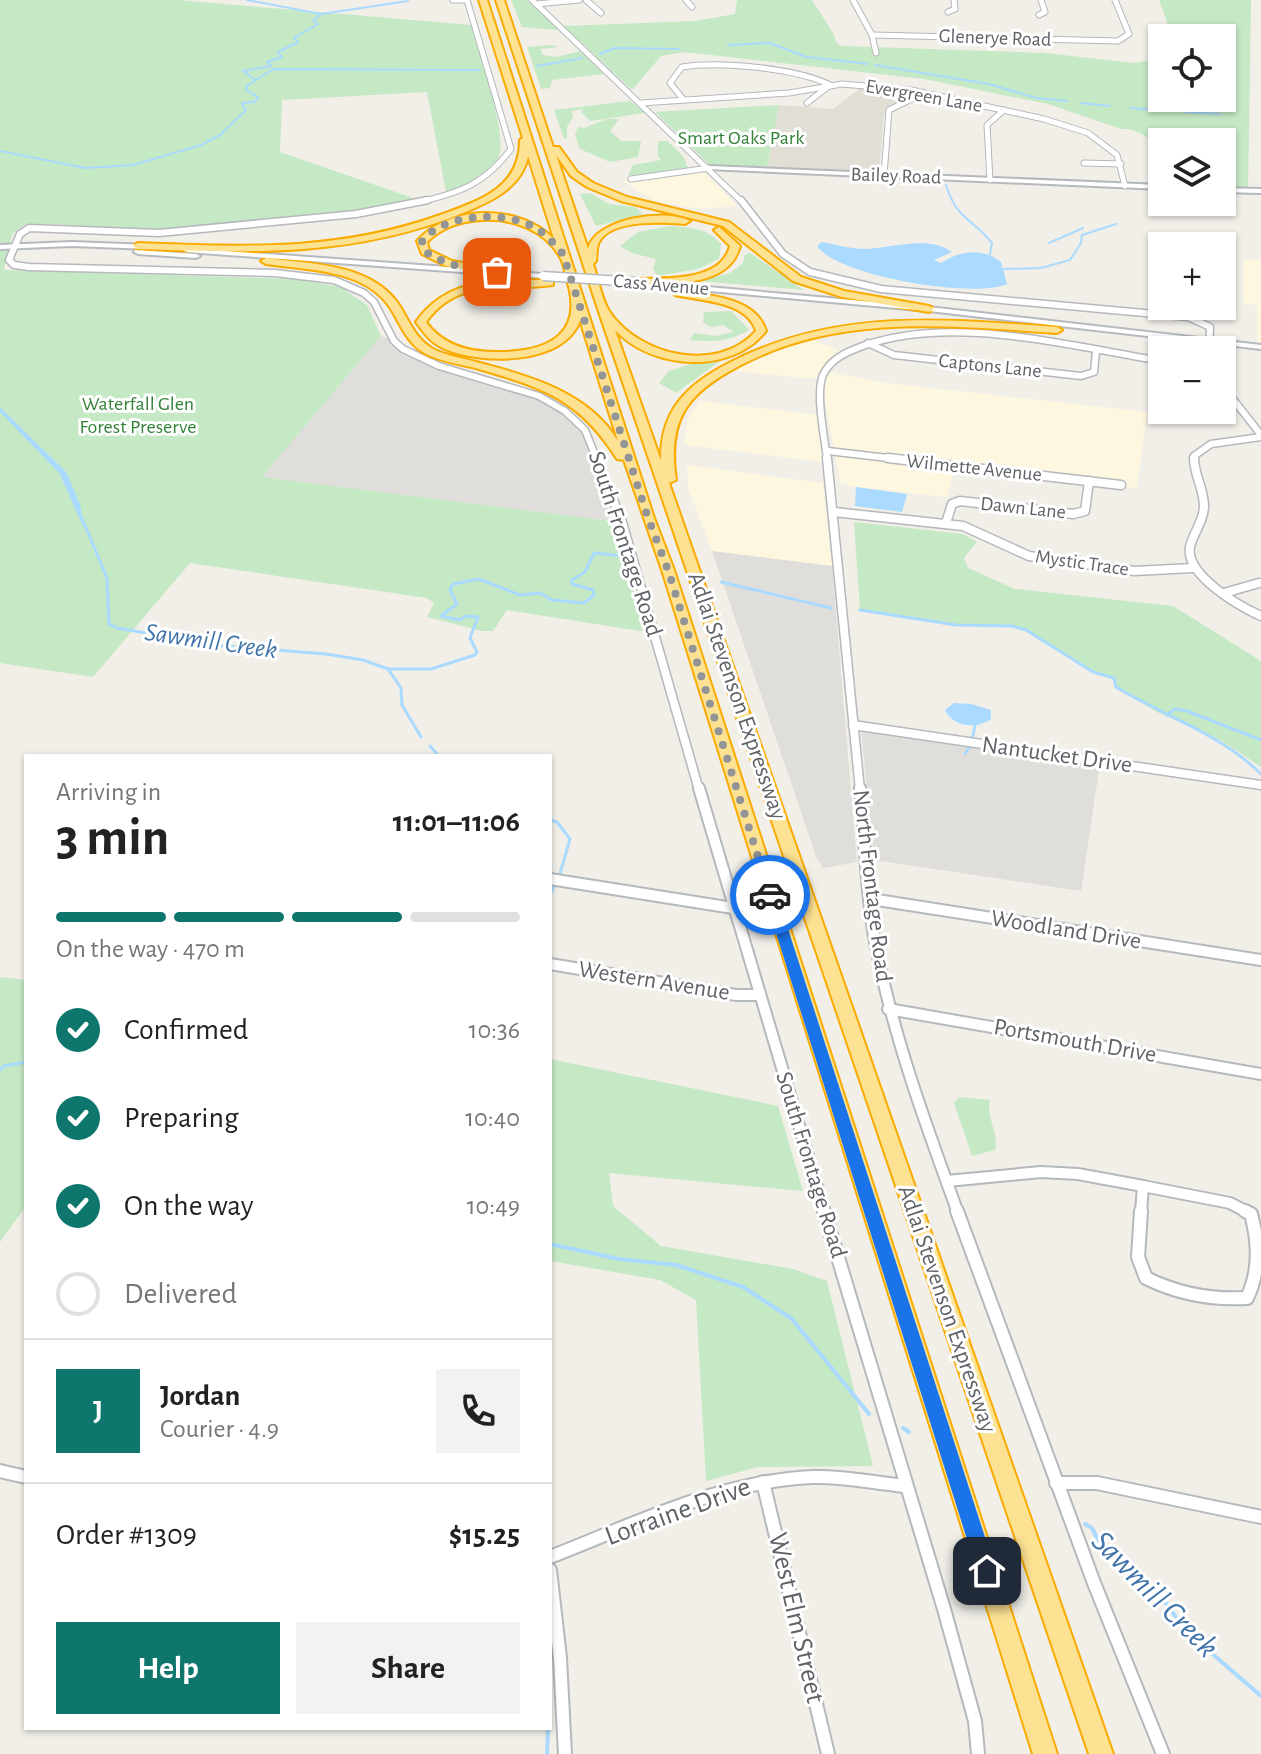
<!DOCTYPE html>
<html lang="en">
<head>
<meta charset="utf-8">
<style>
	:root { --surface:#fff; --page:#f2f2f2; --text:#222; --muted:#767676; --line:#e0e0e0; --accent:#0f766e }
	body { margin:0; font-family:"Alegreya Sans",sans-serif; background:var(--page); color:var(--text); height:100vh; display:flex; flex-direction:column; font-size:30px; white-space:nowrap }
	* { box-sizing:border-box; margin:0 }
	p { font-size:26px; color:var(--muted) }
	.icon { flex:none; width:44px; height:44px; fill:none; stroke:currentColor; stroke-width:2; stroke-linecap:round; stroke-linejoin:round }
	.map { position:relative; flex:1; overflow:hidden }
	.details { position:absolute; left:24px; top:754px; width:528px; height:976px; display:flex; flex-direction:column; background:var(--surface); border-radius:0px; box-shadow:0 2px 6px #0004 }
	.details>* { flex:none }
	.buttons { position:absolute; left:1148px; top:24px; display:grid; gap:16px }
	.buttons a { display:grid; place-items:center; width:88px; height:88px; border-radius:0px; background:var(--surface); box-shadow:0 2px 6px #0004; font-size:40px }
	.pin { position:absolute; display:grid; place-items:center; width:68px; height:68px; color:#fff; margin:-34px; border-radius:16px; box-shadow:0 4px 12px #0006 }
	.courier { position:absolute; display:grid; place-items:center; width:80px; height:80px; margin:-40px; border:6px solid #1a73e8; border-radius:50%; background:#fff; color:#222; box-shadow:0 2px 10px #0007 }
	.headline em { font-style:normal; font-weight:700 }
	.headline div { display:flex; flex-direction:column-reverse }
	.headline { display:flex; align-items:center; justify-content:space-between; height:136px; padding:0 32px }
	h1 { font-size:52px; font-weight:700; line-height:60px }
	.bar { display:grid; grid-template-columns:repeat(4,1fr); gap:12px 8px; align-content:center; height:96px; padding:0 32px }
	.bar i { height:10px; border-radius:6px; background:var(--line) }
	.bar .active { background:var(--accent) }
	.bar p { grid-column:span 4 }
	.line { display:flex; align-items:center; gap:20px; padding:0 32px; border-top:2px solid var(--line) }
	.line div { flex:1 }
	.round { display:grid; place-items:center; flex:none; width:84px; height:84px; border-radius:0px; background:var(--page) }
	ol { padding:0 32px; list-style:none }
	li { display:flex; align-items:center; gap:24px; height:88px }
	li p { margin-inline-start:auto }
	li .icon { padding:8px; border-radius:50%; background:var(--accent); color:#fff; stroke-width:4 }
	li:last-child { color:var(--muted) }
	li i { width:44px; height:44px; border:4px solid var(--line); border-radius:50% }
	.cta { display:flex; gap:16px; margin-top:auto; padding:16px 32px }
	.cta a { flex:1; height:92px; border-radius:0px; background:var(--accent); color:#fff; font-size:32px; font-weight:700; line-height:92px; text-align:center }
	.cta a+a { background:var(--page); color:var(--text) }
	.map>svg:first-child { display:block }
</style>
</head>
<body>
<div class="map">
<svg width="1261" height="1754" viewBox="0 0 1261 1754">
	<rect width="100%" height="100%" fill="#f1efe8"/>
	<g fill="#fef7e0">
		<polygon points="703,171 737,206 701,209 654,201 623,181"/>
		<polygon points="1243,259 1261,260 1261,343 1257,342 1257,305 1244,304"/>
		<polygon points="807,338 842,351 825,364 817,379 732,371"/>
		<polygon points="828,372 885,383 1147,412 1137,488 954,468 947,497 855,487 840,482 826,406 824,389"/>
		<polygon points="699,401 819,415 822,462 684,445 687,421"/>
		<polygon points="687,465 823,483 832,566 712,551 688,488"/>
	</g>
	<g fill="#e0deda">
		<polygon points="381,336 390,339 410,356 538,397 564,413 581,429 589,443 611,521 261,477"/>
		<polygon points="712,551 832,566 857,862 823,868 817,859"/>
		<polygon points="861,729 1100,764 1081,891 874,860"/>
	</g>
	<polygon fill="#e1ded6" points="863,86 918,93 884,113 879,172 767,169 779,105 833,109"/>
	<g fill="#c5e8c5">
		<path d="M0,0H178L471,25C478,51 510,138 498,159C488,177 465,185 446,192L427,92L282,100L280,152L413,198L385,207L137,232L56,224H26L12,234L4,270L297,279L340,287L367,305L381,336L262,477L611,521L647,632L507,610L493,631H482L427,617L434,603L427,598L190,563L93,677L0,663Z"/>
		<polygon points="511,0 527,0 559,30 522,27"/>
		<path d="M737,0H812L833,33L837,44L843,46L1045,53L1134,63L1162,58V98H1222V38H1173L1159,0H1251L1248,189L1222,188V142H1162V154C1156,141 1135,127 1121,129L1048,104L924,79L684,52L661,56L632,90L564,26L695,21L735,14Z"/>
		<polygon points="552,45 558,47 540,49 543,55 557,57 580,51 604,74 552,80 550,88 541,89 527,47"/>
		<polygon points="630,101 645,113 590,121 582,113 582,109 572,111 573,117 567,127 567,138 564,139 554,110"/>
		<polygon points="779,105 767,169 712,167 655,112"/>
		<polygon points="607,119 619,119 610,131 621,141 641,141 638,157 610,162 580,149 575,135 578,127 584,128"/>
		<polygon points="658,141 667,141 683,156 688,168 628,176 633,165 661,160 658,156"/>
		<polygon points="590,193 609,204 635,207 643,214 596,226 580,194"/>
		<path d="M671,226C691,228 708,228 721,244L719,259L698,269L657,276L653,268L656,259L632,253L620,246L638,232Z"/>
		<polygon points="750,253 804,290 700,281 730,273 743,263 745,255"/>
		<path d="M731,311L749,330C728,342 714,342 690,340L694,333L715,336L734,332L723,325L711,327L703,322L704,312Z"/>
		<polygon points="700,361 720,361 676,393 659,383 669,371"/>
		<polygon points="854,522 963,534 977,542 964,558 968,568 1015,589 1173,606 1261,661 1261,767 1222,741 1157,712 1116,687 1114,678 1093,672 1026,630 1012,626 956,625 860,610"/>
		<polygon points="0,977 26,980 26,1206 0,1242"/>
		<polygon points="550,1059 778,1106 803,1191 609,1173 613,1206 661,1246 793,1269 827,1281 873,1466 758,1467 706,1481 696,1300 660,1280 550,1261"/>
		<path d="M959,1097L990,1100C985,1117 1000,1133 995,1150L972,1156L954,1103Z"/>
	</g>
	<g fill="#aadaff">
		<path d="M822,242C837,245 851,249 866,249C893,248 928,235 952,252L934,260L941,263C959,251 982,247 1001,262L1007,284C974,299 837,276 817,246Z"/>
		<polygon points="0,407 66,472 80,504 84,529 60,474 0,412"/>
		<polygon points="856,487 907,494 902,512 855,506"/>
		<path d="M954,703L971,704L991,710V719C977,729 954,728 945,710Z"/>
	</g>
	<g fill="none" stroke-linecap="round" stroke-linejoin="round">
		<g stroke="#aadaff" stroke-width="2">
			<polyline points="247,0 321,14"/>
			<polyline points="321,14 408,1"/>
			<polyline points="728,45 769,43 807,57 868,64"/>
			<polyline points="600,54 615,48 679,49"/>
			<polyline points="875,65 989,84 1036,98 1067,101"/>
			<polyline points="537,66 582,58"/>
			<polyline points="255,80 243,71 271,66 267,62 282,57 278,52 298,42 294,38 318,24 313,21 321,14"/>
			<polyline points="1081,103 1110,106"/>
			<polyline points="1130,108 1169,111"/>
			<polyline points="1185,112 1220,114"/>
			<polyline points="0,151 85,168 133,165 201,145 220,135 246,110 242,103 255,102 258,97 246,90 247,86 273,69 480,70"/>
			<path d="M946,185C957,220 971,217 992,243L990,254"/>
			<polyline points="1049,243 1083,228"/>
			<polyline points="1004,269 1041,268 1070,260 1081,243 1082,235 1116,224"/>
		</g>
		<g stroke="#aadaff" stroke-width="3">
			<polyline points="82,518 107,578 109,624 117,628 213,645 326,654 363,660 388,669 431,669 475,655 477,652 470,638 478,617 466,616 460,620 441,616 457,604 450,590 453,584 479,579 520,595 540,593 552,600 584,603 594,595 593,590 572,584 572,580 585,572 594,553 623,556"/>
			<polyline points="721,582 831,608"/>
			<path d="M860,610L956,625L1012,626L1026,630L1093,672L1114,678L1116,687C1164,716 1221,734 1261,774"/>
			<polyline points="388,669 401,688 402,705 421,737"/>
			<polyline points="1167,715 1175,709 1187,711 1261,740"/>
			<polyline points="972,739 975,726"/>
			<polyline points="430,746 439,756"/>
			<polyline points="965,754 970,746"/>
			<polyline points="550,820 557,822 570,839 559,877"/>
			<polyline points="550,894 556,884"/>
			<polyline points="0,1070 4,1066 26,1062"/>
		</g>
		<g stroke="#aadaff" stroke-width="4">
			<polyline points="550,1244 619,1259 676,1265 743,1287 792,1319 869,1414"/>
			<polyline points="903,1428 909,1432"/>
			<polyline points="1085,1524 1092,1528 1098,1540 1154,1587 1186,1631 1261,1696"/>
			<polyline points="547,1754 548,1728"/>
		</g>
		<defs>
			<g id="minor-far4">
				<polyline points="453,0 467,0"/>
				<polyline points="532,0 742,202"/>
				<polyline points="586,0 601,13"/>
				<polyline points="686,0 692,7"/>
				<polyline points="853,0 872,35 876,53"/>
				<polyline points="536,4 579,0"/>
				<polyline points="948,12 955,9 954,0"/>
				<polyline points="1039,15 1045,12 1041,0"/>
				<polyline points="872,35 1118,41 1129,34 1115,0"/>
				<path d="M683,99L670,83L682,67C720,61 796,68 830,85L807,103"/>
				<polyline points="641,103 789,93 842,84 911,90 1044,119 1088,133 1117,155 1125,186"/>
				<polyline points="1084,163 1121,164"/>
				<polyline points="884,175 889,110 924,93"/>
				<polyline points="631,179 709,168"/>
				<polyline points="990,180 987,125 1004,110"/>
				<path d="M419,202C460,193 486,183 511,149L467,0"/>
			</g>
			<g id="minor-far3">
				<polyline points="428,200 356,214 159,233 29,228 20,234 9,260 14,265 29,267 275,273 334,280 364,293 374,302 394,341 403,349 439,366 539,396 565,411 585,430 597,460"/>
				<polyline points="741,200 783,254 810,272 881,289 1188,317 1210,327 1209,350"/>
				<polyline points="868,343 894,355 1081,376 1094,372 1096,351"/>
				<polyline points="1222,385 1261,435"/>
				<polyline points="828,451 905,460"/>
				<path d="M827,460C825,439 815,394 823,375C829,362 842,354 855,349C947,312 1067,346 1162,361"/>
				<polyline points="1194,460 1194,456 1211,444 1261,437"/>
			</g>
			<g id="minor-far2">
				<polyline points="596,458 622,522 699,790"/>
				<polyline points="827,458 860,790"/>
				<polyline points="888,458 1121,485"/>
				<path d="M1194,458C1194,475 1204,489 1204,506C1204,521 1193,533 1190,547C1185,575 1239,606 1261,616"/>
				<polyline points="834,512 963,526 1029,556 1134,571 1193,568"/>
				<polyline points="946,523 952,504 960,501 1073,514 1085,511 1089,481"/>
				<polyline points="1224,593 1259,583"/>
				<polyline points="853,725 1261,785"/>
			</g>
			<g id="minor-far1">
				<polyline points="699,788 825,1213"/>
				<path d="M860,788C865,842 866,899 877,952C895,1041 927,1128 958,1213"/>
				<polyline points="550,879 733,908"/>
				<polyline points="871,899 1261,960"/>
				<polyline points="550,964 736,995 759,995"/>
				<polyline points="888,1009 1261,1074"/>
				<polyline points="947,1181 1041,1172 1078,1174 1143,1186"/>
				<polyline points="1141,1213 1143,1186 1230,1203 1249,1213"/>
			</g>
			<g id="minor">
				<polyline points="824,1211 944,1609 975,1721 978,1754"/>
				<polyline points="957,1211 1094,1583 1163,1754"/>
				<path d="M1141,1211L1138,1257L1146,1278C1178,1294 1211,1300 1247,1298C1260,1271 1259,1243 1251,1214L1245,1211"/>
				<polyline points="0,1471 26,1477"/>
				<polyline points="763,1482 828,1754"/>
				<polyline points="1056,1483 1097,1483 1261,1517"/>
				<path d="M550,1557C635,1524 720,1481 813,1477C843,1476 875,1483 905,1486"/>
				<polyline points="550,1570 560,1658 565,1754"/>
			</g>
			<g id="tertiary">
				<polygon points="709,166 1162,185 1162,189 707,169 707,167"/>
				<polygon points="1222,188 1261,189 1261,193 1222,192"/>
			</g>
			<g id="secondary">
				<polygon points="72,242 149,245 153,247 149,249 72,246 0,249 0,245"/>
				<polygon points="184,248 543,274 547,276 543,278 187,252 183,250"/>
				<polygon points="135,250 196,254 200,256 196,258 138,254 134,252"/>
				<polygon points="641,281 929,307 1261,345 1261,349 929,311 644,285 640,283"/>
			</g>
			<g id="motorway">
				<path d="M479,0H487L654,518L674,570L1057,1754H1033L662,570L624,460L617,459C580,400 544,388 479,369C461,364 442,362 426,354C406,343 401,324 389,306C363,269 307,270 266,264L261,261L266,258C309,264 368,263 397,302C409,319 414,339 435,350C448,356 462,358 476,362C527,375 589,392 618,441L580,320C565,366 478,365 443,348C430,342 424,333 416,322C448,276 498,280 549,280L553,281V285C505,292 459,276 426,322C444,347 472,353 502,352C550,351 584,333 567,280C565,273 564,263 560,257C545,230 512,218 482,220C461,221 442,227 427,242L429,250L452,261L501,270V274L497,275L446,266L422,254L417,241C450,204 520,204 554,239L528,156C522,188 490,202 463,213C355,257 252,253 138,249L133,246L138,243C247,247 338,252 443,214C481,200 520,187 520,140L523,138Z"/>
				<path d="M496,0H504L553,147H559L577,172L593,183L627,197L729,222L801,277L844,291L929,306L934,309L929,312L842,297L793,281L723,226L621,201L587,187L571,176L556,155L588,249C595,218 667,208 690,221L685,224C664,222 611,219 599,242C596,247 597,255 596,261L593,264C598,278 601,298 609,311C638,355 716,375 756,331C747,301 701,301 675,295L674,293L679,290C709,296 756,297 766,331C731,375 652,370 615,330L661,461C660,411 686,385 729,363C835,308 942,319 1057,327L1062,330L1057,333C950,326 840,313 741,365C687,393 667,419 676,480L669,483L1113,1754H1089L598,309Z"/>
				<path d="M719,227L740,246C730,287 671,284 637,285L632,282L637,279C666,278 721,282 730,246L714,230Z"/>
			</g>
		</defs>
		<use href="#minor-far4" stroke="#b5b8bc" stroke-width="7"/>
		<use href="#minor-far3" stroke="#b5b8bc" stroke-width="9"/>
		<use href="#minor-far2" stroke="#b5b8bc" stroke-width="11"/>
		<use href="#minor-far1" stroke="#b5b8bc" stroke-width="14"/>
		<use href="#minor" stroke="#b5b8bc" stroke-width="16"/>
		<use href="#tertiary" stroke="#b5b8bc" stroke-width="4"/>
		<use href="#secondary" stroke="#b6babf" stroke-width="4"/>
		<use href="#motorway" stroke="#f9ab00" stroke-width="4"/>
		<use href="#minor-far4" stroke="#fff" stroke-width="5"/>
		<use href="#minor-far3" stroke="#fff" stroke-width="6"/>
		<use href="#minor-far2" stroke="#fff" stroke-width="8"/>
		<use href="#minor-far1" stroke="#fff" stroke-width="10"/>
		<use href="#minor" stroke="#fff" stroke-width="12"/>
		<use href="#tertiary" fill="#fff" fill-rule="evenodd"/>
		<use href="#secondary" fill="#fff" fill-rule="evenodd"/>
		<use href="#motorway" fill="#fde293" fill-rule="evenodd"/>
		<defs>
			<polyline id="secondary-bridge" points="543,276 637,282"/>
		</defs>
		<use href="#secondary-bridge" stroke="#b6babf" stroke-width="11" stroke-linecap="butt"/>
		<use href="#secondary-bridge" stroke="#fff" stroke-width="8"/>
	</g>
	<polygon fill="#1a73e8" points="770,891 777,895 996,1571 993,1577 987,1580 980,1577 977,1571 764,895"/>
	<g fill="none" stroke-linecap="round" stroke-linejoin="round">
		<path stroke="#929495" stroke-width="8" stroke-dasharray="0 14.4" d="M497,272L449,264L425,252L422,241C443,214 501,211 530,225C544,231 553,243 563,254L648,518L668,570L770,895"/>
	</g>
	<g text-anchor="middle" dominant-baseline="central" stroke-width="6" stroke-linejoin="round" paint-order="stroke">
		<g font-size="20" fill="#5f6368" stroke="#fff">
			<text transform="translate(995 38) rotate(2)">Glenerye Road</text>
			<text transform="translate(924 96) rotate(10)">Evergreen Lane</text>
			<text transform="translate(896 176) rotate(2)">Bailey Road</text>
			<text transform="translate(661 285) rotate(5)">Cass Avenue</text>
			<text transform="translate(990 366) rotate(6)">Captons Lane</text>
			<text transform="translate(974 468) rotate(6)">Wilmette Avenue</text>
			<text transform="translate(1023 508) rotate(6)">Dawn Lane</text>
			<text transform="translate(1082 563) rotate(8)">Mystic Trace</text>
		</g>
		<g font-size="20" fill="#348238" stroke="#fff">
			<text x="741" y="138">Smart Oaks Park</text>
			<text x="138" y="404">Waterfall Glen<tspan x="138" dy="23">Forest Preserve</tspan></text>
		</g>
		<g font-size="24" fill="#5f6368" stroke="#fff">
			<text transform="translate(625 544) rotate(72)">South Frontage Road</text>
			<text transform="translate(737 696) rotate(71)">Adlai Stevenson Expressway</text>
			<text transform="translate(1057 755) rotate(8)">Nantucket Drive</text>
			<text transform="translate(872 886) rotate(83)">North Frontage Road</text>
			<text transform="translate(1066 930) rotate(9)">Woodland Drive</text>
			<text transform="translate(654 981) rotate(9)">Western Avenue</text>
			<text transform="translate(1075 1041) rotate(10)">Portsmouth Drive</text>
			<text transform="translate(811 1165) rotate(73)">South Frontage Road</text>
			<text transform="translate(947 1309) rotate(71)">Adlai Stevenson Expressway</text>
		</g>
		<g font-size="26" font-style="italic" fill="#4174aa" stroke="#fff">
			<text transform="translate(211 641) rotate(8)">Sawmill Creek</text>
		</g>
		<g font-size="28" fill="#5f6368" stroke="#fff">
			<text transform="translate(678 1512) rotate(-20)">Lorraine Drive</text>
			<text transform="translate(796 1618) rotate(77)">West Elm Street</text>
		</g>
		<g font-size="32" font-style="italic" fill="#4174aa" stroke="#fff">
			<text transform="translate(1155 1594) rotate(45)">Sawmill Creek</text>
		</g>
	</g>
</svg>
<div class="buttons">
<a><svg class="icon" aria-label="locate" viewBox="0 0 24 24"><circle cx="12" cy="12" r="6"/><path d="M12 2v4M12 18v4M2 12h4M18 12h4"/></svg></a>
<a><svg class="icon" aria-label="layers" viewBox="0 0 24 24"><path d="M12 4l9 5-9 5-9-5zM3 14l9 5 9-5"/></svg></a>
<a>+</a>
<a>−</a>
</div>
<div class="pin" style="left:497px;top:272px;background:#ea580c"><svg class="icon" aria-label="bag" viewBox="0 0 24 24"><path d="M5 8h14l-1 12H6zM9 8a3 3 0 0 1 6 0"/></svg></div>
<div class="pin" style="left:987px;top:1571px;background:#1f2937"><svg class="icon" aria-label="home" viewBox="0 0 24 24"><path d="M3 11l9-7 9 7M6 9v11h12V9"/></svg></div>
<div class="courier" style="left:770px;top:895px"><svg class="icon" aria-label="car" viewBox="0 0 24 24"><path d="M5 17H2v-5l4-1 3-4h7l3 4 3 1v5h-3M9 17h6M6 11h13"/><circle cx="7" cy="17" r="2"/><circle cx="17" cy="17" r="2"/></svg></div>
<section class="details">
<div class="headline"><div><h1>3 min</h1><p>Arriving in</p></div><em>11:01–11:06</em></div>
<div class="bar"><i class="active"></i><i class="active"></i><i class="active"></i><i></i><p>On the way · 470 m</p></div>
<ol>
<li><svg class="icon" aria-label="check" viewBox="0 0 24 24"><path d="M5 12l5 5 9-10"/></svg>Confirmed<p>10:36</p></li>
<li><svg class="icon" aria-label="check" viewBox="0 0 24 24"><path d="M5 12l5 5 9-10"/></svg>Preparing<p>10:40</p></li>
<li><svg class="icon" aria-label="check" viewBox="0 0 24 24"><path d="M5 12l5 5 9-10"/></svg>On the way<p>10:49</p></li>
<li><i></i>Delivered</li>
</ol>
<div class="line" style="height:144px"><b class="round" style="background:var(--accent);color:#fff">J</b><div><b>Jordan</b><p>Courier · 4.9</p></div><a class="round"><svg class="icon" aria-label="phone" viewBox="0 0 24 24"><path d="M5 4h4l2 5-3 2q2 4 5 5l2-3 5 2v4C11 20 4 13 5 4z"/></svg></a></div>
<div class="line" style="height:104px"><div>Order #1309</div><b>$15.25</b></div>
<div class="cta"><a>Help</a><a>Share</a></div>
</section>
</div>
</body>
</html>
